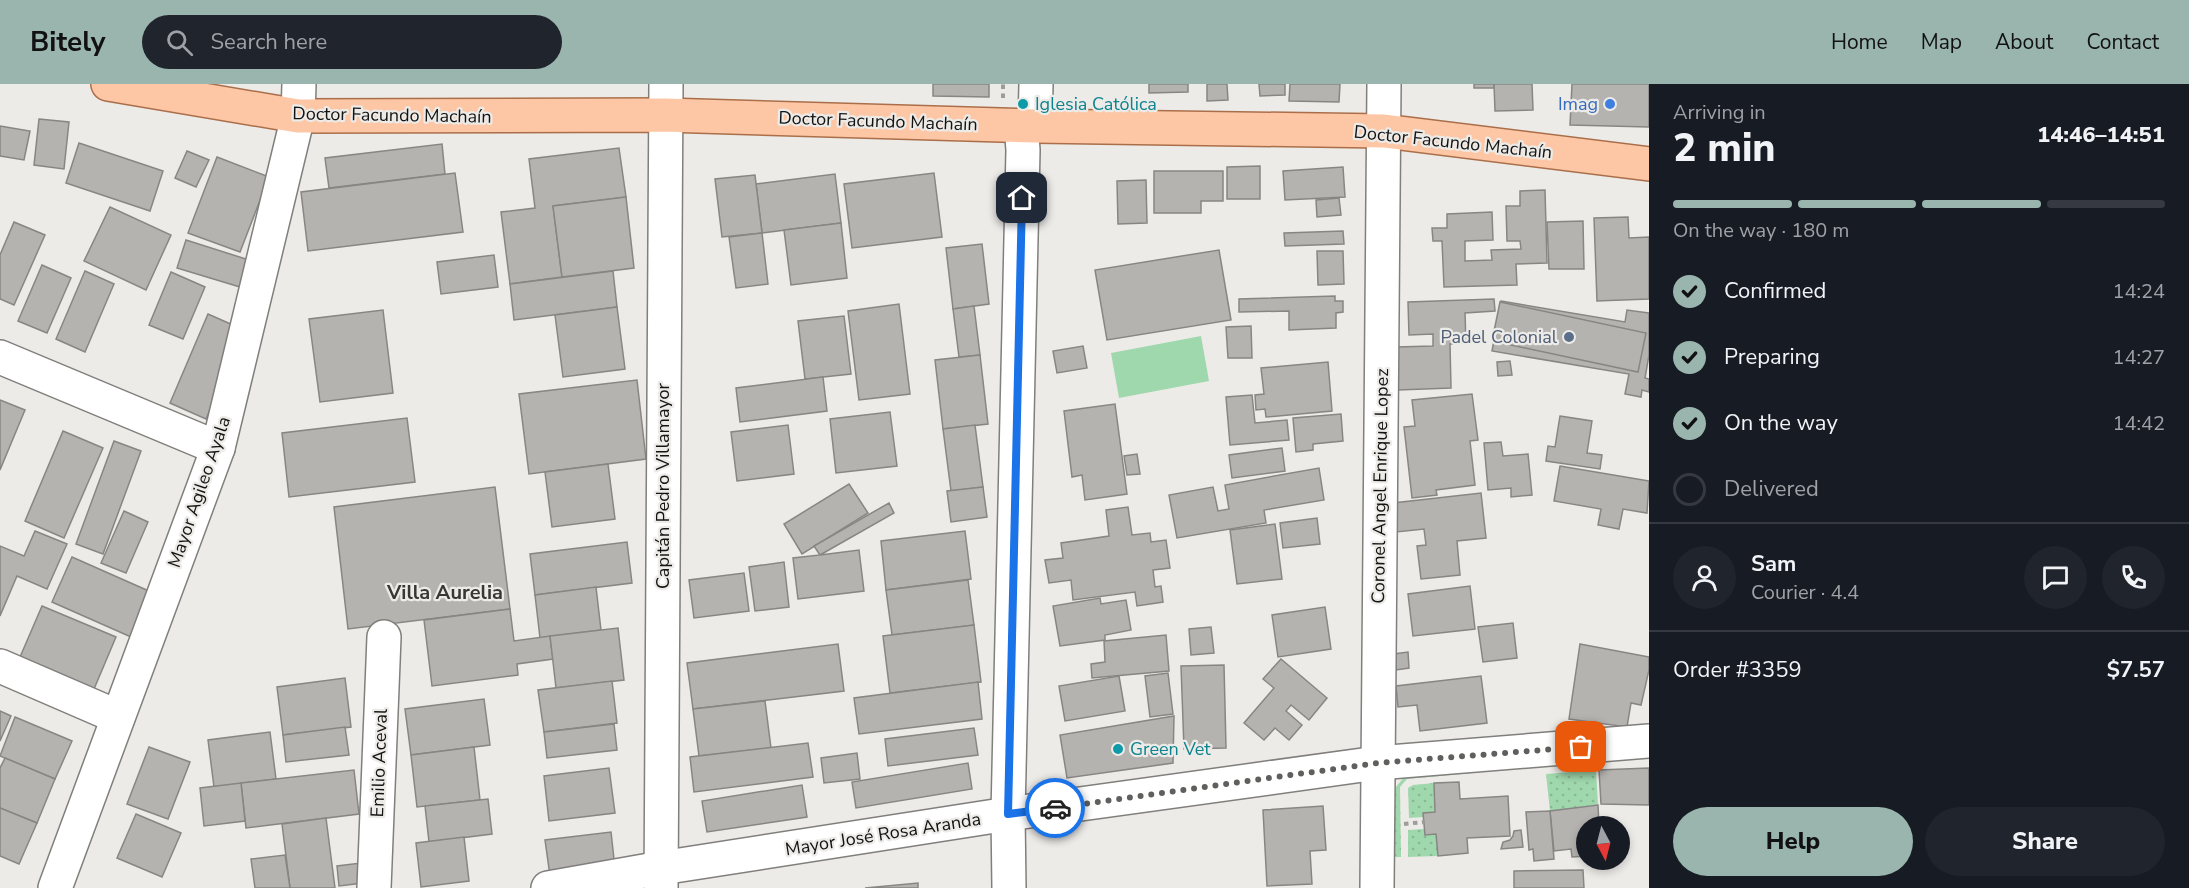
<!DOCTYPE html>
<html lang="en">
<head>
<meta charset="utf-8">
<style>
	:root { --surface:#171b24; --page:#20242c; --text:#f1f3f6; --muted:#9ea1a6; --line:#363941; --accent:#99b5ad }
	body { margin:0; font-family:"Nunito Sans",sans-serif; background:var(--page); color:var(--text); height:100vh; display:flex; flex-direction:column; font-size:22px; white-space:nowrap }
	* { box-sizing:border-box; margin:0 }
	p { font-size:20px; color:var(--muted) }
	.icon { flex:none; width:33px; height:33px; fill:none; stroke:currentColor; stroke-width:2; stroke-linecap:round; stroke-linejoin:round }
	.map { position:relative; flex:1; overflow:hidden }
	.details { display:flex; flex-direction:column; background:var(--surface); width:540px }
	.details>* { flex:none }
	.needle { width:39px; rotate:173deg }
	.fabs { position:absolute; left:1576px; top:732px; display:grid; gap:12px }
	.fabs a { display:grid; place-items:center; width:54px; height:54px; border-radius:50%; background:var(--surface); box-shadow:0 3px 9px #0003; font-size:30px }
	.pin { position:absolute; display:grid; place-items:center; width:51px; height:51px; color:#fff; margin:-26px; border-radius:12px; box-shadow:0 3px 9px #0006 }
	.courier { position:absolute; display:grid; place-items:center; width:60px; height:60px; margin:-30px; border:4px solid #1a73e8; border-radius:50%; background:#fff; color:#222; box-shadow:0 2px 8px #0007 }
	.overview em { font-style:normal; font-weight:800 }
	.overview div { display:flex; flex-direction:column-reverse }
	.overview { display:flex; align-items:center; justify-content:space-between; height:102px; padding:0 24px }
	h1 { font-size:39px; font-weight:800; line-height:45px }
	.bar { display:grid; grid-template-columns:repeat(4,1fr); gap:9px 6px; align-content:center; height:72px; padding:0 24px }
	.bar i { height:8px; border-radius:4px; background:var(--line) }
	.bar .on { background:var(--accent) }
	.bar p { grid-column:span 4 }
	.line { display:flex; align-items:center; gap:15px; padding:0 24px; border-top:2px solid var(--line) }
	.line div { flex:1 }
	.round { display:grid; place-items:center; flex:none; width:63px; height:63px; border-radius:32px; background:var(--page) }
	ol { padding:0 24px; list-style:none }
	li { display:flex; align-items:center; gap:18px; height:66px }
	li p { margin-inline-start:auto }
	li .icon { padding:6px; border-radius:50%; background:var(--accent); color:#111; stroke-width:4 }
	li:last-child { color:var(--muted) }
	li i { width:33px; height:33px; border:3px solid var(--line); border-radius:50% }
	.primary-button { display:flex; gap:12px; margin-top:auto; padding:12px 24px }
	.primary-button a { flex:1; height:69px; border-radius:36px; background:var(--accent); color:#111; font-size:24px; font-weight:800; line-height:69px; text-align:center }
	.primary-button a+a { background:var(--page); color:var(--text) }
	header { display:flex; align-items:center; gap:36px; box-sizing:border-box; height:84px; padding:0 30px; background:var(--accent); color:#111 }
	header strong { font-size:28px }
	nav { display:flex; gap:33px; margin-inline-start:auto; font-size:21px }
	.search { width:420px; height:54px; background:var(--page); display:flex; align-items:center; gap:15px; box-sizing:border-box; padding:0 21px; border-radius:33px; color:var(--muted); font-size:22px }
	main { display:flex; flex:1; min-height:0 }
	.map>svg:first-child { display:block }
</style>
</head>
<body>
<header>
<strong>Bitely</strong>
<div class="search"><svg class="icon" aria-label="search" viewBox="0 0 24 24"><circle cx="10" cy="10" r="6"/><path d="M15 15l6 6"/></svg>Search here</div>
<nav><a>Home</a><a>Map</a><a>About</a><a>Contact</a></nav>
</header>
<main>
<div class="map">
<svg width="1649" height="804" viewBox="0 0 1649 804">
	<defs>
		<pattern id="grass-dots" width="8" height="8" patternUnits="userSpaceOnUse" patternTransform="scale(1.5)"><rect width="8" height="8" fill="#a0d8ad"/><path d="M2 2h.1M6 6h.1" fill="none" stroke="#89b894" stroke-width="1.8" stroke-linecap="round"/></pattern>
	</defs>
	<rect width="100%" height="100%" fill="#edebe8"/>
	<g fill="url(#grass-dots)">
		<polygon points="1525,681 1526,684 1407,695 1400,703 1401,773 1395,773 1395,704 1406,691"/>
		<polygon points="1596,686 1598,721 1550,727 1546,690"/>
		<polygon points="1434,699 1435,728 1424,729 1424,733 1409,734 1408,704 1413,701"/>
		<polygon points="1424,745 1425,751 1436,750 1438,772 1408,773 1408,746"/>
	</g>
	<polygon fill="#a0d8ad" points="1201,252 1209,297 1119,314 1111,269"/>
	<g fill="#b5b3b0" stroke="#888684" stroke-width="1.5">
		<polygon points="933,0 989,0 989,13 933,12"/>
		<polygon points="1149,0 1188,0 1188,8 1149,9"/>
		<polygon points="1207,0 1227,0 1228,16 1207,17"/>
		<polygon points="1259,0 1285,0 1285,11 1260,12"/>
		<polygon points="1290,0 1340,0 1339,18 1289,17"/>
		<rect x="1474" y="0" width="20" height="4"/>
		<polygon points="1494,0 1532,0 1533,26 1495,27"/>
		<polygon points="1572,0 1649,0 1649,43 1570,41"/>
		<polygon points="39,35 69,38 64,85 34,81"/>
		<polygon points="0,42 30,47 24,76 0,72"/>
		<polygon points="79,59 163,87 150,127 66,99"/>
		<polygon points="442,60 445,90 329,104 325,74"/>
		<polygon points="619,64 626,113 553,122 562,193 510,200 501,128 535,124 529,75"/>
		<polygon points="187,67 209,76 196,103 175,94"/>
		<polygon points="217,73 269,93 240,168 188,149"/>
		<polygon points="1260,82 1260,115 1227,115 1227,83"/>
		<polygon points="1343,83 1345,113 1285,116 1283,87"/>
		<polygon points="1154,87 1223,87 1223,117 1201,117 1201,129 1154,129"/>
		<polygon points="455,89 463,148 308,167 301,108"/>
		<polygon points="934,89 942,153 852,164 844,100"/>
		<polygon points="835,90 841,139 762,149 756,100"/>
		<polygon points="755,91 762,149 722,153 715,95"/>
		<polygon points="1146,96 1147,139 1118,140 1117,97"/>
		<polygon points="1545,106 1547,179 1516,180 1517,201 1444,203 1442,157 1433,157 1432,144 1447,144 1447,130 1492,128 1493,156 1465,157 1465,177 1492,176 1491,166 1521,165 1520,157 1507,157 1506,122 1520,122 1520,107"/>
		<polygon points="626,113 634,184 562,193 553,122"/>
		<polygon points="1339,114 1341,131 1317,133 1316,116"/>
		<polygon points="110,123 171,151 146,206 84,177"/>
		<polygon points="1628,133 1629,154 1649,153 1649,215 1597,217 1594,134"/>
		<polygon points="1583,137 1584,185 1549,185 1547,138"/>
		<polygon points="14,138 45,151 14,221 0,215 0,171"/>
		<polygon points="841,139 847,194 791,201 784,146"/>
		<polygon points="1343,147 1344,160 1285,162 1284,149"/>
		<polygon points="762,149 768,200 736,204 729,153"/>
		<polygon points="186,156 249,176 240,203 177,184"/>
		<polygon points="982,160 989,220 953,225 946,164"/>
		<polygon points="1219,166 1231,236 1107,256 1095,186"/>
		<polygon points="1317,167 1343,167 1344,200 1318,201"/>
		<polygon points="494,171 498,203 441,210 437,178"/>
		<polygon points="42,181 71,194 47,249 18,237"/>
		<polygon points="85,187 114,200 85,268 56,255"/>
		<polygon points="613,187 617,223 514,236 510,200"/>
		<polygon points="171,188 205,203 183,255 149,241"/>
		<polygon points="1335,212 1335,217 1343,217 1343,228 1336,229 1336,244 1289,246 1289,227 1239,228 1239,215"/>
		<polygon points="1494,215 1495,227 1465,229 1466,259 1450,260 1451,304 1398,306 1396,263 1433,262 1433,250 1409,251 1408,218"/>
		<polygon points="1501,217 1625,238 1627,226 1649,229 1649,271 1645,294 1649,295 1649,308 1642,306 1641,313 1625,310 1629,290 1492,267"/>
		<polygon points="1500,218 1646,249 1638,288 1492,257"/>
		<polygon points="899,220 910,310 859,316 848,227"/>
		<polygon points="974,222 980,271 959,273 953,225"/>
		<polygon points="617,223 625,285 563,293 555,231"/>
		<polygon points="383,226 393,309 320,318 309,235"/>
		<polygon points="208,230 244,246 206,335 170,319"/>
		<polygon points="844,232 851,290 805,295 798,237"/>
		<polygon points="1251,242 1252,274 1228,274 1226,243"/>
		<polygon points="1083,262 1087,284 1057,289 1053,267"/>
		<polygon points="980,271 988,340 943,345 935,276"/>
		<polygon points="1510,277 1512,291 1498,292 1497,278"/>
		<polygon points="1328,278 1332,327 1266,333 1265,325 1256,326 1255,311 1264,310 1261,284"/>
		<polygon points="823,293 827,327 740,338 736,304"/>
		<polygon points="637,296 646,375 529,390 519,310"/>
		<polygon points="1472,310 1478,356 1470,357 1475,401 1436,406 1437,411 1412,414 1404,343 1415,342 1412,316"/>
		<polygon points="1252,311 1255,339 1287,336 1289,356 1230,361 1226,313"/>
		<polygon points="0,316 25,326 0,386"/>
		<polygon points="1115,320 1127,410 1085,416 1082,391 1072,393 1064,327"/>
		<polygon points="890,328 897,382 836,389 830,335"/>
		<polygon points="1341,330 1343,357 1313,360 1313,366 1296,368 1293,334"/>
		<polygon points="1560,332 1592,337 1587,369 1602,371 1600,385 1546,377 1548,362 1555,363"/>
		<polygon points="407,334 415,398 289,413 282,349"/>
		<polygon points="788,341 794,390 737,397 731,348"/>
		<polygon points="975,341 983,403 951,407 943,345"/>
		<polygon points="63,347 103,364 64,454 25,437"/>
		<polygon points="114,357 141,367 103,470 76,460"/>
		<polygon points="1501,358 1503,372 1528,370 1532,411 1511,413 1511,404 1488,406 1484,359"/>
		<polygon points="1282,364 1285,387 1232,394 1229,371"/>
		<polygon points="1137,370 1140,390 1127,391 1124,372"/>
		<polygon points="608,380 615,435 552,443 545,388"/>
		<polygon points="1560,382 1649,397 1647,429 1623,425 1619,445 1598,441 1601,425 1554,417"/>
		<polygon points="1319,384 1324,416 1264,426 1266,439 1177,454 1169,411 1213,403 1218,427 1229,425 1225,401"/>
		<polygon points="849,400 868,429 802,470 784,440"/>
		<polygon points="495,403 510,525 348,545 334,423"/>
		<polygon points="983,403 987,433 951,438 947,407"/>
		<polygon points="1481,409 1486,454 1457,457 1460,491 1421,495 1417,462 1426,461 1424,445 1396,448 1393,419"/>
		<polygon points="889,419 894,429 820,471 859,466 864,507 798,515 793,474 820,471 814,462"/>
		<polygon points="1128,423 1132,451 1150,449 1151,458 1166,456 1170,484 1153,486 1155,503 1161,502 1163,518 1137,522 1135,508 1073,516 1071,496 1049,499 1045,476 1063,474 1061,459 1109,452 1106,426"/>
		<polygon points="124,427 148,438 126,489 101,479"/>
		<polygon points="1317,434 1320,460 1283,464 1280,439"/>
		<polygon points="1275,440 1282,495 1237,500 1230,446"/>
		<polygon points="35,447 67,460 47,505 17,492 0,532 0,462 24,472"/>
		<polygon points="965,447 971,495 886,506 881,457"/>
		<polygon points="627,458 632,499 535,511 530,470"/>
		<polygon points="72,473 151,508 131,553 52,518"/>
		<polygon points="784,478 789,523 755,527 749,483"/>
		<polygon points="744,489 749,527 694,534 689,496"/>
		<polygon points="968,496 974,541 892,551 886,506"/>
		<polygon points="1470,502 1475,545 1413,552 1408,510"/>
		<polygon points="596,503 601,546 540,554 535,511"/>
		<polygon points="1100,514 1101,520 1126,516 1131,546 1105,551 1105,556 1060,562 1053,522"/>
		<polygon points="42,522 116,553 94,605 20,573"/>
		<polygon points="1325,523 1331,565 1278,573 1272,531"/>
		<polygon points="510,525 514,557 550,552 553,575 517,580 518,591 432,602 424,536"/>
		<polygon points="1513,539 1517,574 1483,578 1478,543"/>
		<polygon points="974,541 981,598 890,609 883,552"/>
		<polygon points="1211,543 1214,569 1191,571 1189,545"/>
		<polygon points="618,544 624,596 556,604 550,552"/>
		<polygon points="1166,551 1169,587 1092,594 1091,580 1105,578 1104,557"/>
		<polygon points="838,560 844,607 693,625 687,579"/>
		<polygon points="1580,560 1649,573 1649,586 1641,621 1631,619 1627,643 1569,635"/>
		<polygon points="1408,568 1409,584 1396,586 1394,570"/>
		<polygon points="1281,575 1327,614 1309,636 1291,621 1286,627 1302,641 1289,656 1275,644 1264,656 1244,639 1274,604 1263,595"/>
		<polygon points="1224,581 1226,664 1184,665 1181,582"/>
		<polygon points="1168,589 1173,630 1150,633 1145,592"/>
		<polygon points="1119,592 1125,627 1065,637 1059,602"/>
		<polygon points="1481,592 1487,639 1420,647 1417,621 1398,623 1396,602"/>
		<polygon points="345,594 351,643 283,651 277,603"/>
		<polygon points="612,597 617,639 544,648 538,606"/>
		<polygon points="978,598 982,635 859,650 854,614"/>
		<polygon points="484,615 490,661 411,671 405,625"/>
		<polygon points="765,617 771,664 699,672 693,625"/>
		<polygon points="0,627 11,632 0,657"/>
		<polygon points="1174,632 1173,679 1067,694 1060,651"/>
		<polygon points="15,633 72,657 55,695 0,672"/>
		<polygon points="614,640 617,666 547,674 544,648"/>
		<polygon points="345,643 349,671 286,678 283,651"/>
		<polygon points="974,644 978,671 888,682 885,655"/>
		<polygon points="270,648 276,695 214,703 208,656"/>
		<polygon points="808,659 813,693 694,708 690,673"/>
		<polygon points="149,663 190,678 168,735 127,720"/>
		<polygon points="474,663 480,716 417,723 411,671"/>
		<polygon points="857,669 860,695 824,699 821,674"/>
		<polygon points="5,674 55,695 37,739 0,724 0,684"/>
		<polygon points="968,679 972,705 856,724 852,698"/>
		<polygon points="609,684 615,729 549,737 544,692"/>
		<polygon points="1649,684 1649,721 1601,720 1599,686"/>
		<polygon points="354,686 359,730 246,744 241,699"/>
		<polygon points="1459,698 1460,715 1508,712 1510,752 1467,754 1468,769 1438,772 1436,750 1425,751 1423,729 1435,728 1434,699"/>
		<polygon points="241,699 245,737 204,742 200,704"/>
		<polygon points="802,701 807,733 707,748 702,717"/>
		<polygon points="488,715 492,750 429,758 425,722"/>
		<polygon points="1598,721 1599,742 1587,742 1587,772 1572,773 1571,765 1554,767 1550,727"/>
		<polygon points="1323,722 1326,766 1310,767 1312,800 1267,802 1263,726"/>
		<polygon points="0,724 37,739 19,780 0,772"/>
		<polygon points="1550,727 1554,775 1534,777 1533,765 1529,766 1526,728"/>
		<polygon points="136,730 181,749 162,793 117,774"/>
		<polygon points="326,734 335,804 290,804 282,740"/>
		<polygon points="1521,746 1523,763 1501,765 1503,758 1510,756 1513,752 1514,747"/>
		<polygon points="611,748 615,784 550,792 545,756"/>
		<polygon points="464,753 469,797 421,803 416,759"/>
		<polygon points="285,771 290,804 255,804 251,775"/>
		<polygon points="361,779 363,799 339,802 337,782"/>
		<polygon points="1583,786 1584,804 1514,804 1514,787"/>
		<polygon points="918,799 918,804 865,804"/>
	</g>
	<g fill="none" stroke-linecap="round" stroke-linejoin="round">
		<defs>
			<g id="minor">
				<polyline points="1035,42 1036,0"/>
				<polyline points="0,273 218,364"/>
				<polyline points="0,582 118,633"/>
				<polyline points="55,804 218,364 298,32 299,0"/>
				<polyline points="374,804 384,553"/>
				<polyline points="548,804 661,784 1008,730 1377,679 1649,657"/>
				<polyline points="661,804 666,0"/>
				<polyline points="1009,804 1008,730 1023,66 1021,41"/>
				<polyline points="1377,804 1384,0"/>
			</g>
			<polyline id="major" points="108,0 298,32 665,31 1035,42 1384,47 1649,80"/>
		</defs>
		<use href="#minor" stroke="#807f7c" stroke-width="36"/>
		<use href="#major" stroke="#aa6f4a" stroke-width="36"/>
		<g stroke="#9d9c9a" stroke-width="4" stroke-dasharray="4.5 4.5" stroke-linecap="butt">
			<polyline points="1003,14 1003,0"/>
			<polyline points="1404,740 1424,738"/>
		</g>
		<use href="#minor" stroke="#fff" stroke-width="33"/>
		<use href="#major" stroke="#fdc6a4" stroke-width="33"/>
	</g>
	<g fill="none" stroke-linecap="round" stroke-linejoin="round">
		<polyline stroke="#5f5f5d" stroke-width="6" stroke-dasharray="0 10.8" points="1055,724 1377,679 1581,663"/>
		<polyline stroke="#1a73e8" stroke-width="8" points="1022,114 1008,730 1055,724"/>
	</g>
	<g fill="#0f9aa8" stroke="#edebe8" stroke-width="2">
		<circle cx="1023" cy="20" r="6"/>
		<circle cx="1118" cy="665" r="6"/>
	</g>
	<circle fill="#3f7fe0" stroke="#edebe8" stroke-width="2" cx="1610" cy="20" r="6"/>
	<circle fill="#5c6f8a" stroke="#edebe8" stroke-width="2" cx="1569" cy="253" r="6"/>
	<g text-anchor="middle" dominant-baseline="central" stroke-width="4.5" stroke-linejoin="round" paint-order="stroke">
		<g font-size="18" fill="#0d838f" stroke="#edebe8" text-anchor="start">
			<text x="1035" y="20">Iglesia Católica</text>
			<text x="1130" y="665">Green Vet</text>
		</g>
		<g font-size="18" fill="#366cbe" stroke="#edebe8" text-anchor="end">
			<text x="1598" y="20">Imag</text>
		</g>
		<g font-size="18" fill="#131312" stroke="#edebe8">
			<text transform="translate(392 31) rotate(1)">Doctor Facundo Machaín</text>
			<text transform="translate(878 37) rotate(2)">Doctor Facundo Machaín</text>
			<text transform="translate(1453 58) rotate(6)">Doctor Facundo Machaín</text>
			<text transform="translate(663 402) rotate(-90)">Capitán Pedro Villamayor</text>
			<text transform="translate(1380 402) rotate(-89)">Coronel Angel Enrique Lopez</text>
			<text transform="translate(199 408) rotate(-71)">Mayor Agileo Ayala</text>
			<text transform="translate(379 679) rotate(-88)">Emilio Aceval</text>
			<text transform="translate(883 750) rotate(-9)">Mayor José Rosa Aranda</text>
		</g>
		<g font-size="18" fill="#4e5e75" stroke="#edebe8" text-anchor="end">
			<text x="1557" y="253">Padel Colonial</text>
		</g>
		<g font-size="20" font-weight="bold" fill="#383734" stroke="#edebe8">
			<text x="445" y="508">Villa Aurelia</text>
		</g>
	</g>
</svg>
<div class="fabs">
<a><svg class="needle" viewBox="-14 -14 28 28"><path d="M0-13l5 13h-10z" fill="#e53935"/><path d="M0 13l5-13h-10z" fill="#9ea1a6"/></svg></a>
</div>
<div class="pin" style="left:1581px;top:663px;background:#ea580c"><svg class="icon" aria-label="bag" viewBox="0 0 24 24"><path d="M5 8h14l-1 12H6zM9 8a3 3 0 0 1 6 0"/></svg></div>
<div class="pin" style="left:1022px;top:114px;background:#1f2937"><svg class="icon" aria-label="home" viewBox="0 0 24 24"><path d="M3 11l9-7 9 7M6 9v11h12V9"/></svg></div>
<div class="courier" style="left:1055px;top:724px"><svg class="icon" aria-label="car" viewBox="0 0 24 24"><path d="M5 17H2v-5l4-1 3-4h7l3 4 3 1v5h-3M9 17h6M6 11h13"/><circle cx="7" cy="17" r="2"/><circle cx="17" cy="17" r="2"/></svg></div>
</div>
<section class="details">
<div class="overview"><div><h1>2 min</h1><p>Arriving in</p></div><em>14:46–14:51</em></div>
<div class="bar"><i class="on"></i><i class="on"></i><i class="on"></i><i></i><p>On the way · 180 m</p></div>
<ol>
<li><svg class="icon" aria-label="check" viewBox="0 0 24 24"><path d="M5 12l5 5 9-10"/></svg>Confirmed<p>14:24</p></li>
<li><svg class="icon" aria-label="check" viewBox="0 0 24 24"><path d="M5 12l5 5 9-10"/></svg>Preparing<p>14:27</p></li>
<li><svg class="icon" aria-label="check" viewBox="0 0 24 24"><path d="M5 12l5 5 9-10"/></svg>On the way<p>14:42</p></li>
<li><i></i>Delivered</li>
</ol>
<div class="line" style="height:108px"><a class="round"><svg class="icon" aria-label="person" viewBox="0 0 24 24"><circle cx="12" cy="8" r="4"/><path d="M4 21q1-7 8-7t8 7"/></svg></a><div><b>Sam</b><p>Courier · 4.4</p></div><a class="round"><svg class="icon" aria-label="chat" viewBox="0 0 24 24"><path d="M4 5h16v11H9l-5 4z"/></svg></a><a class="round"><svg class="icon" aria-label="phone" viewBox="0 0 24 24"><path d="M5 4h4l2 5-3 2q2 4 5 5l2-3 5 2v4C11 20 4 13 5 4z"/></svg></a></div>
<div class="line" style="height:78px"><div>Order #3359</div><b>$7.57</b></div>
<div class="primary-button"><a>Help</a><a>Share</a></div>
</section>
</main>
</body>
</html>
